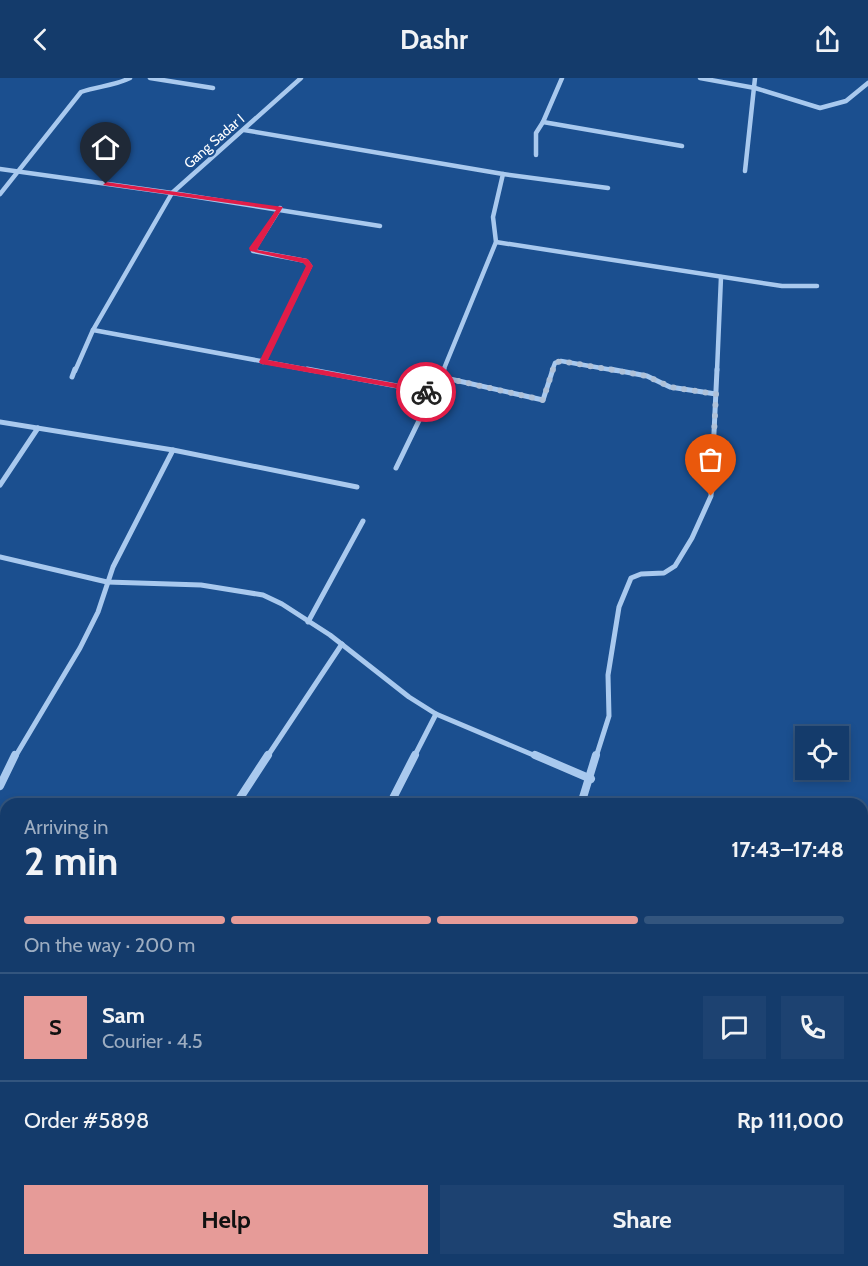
<!DOCTYPE html>
<html lang="en">
<head>
<meta charset="utf-8">
<style>
	:root { --surface:#143b6b; --page:#1d4271; --text:#f1f3f6; --muted:#9dadc1; --line:#33557e; --accent:#e69b98 }
	body { margin:0; font-family:Cabin,sans-serif; background:var(--page); color:var(--text); height:100vh; display:flex; flex-direction:column; font-size:22px; white-space:nowrap }
	* { box-sizing:border-box; margin:0 }
	p { font-size:20px; color:var(--muted) }
	.icon { flex:none; width:33px; height:33px; fill:none; stroke:currentColor; stroke-width:2; stroke-linecap:round; stroke-linejoin:round }
	.map { position:relative; flex:1; overflow:hidden }
	.details { position:absolute; left:0px; top:720px; width:868px; height:468px; display:flex; flex-direction:column; background:var(--surface); border-radius:18px 18px 0 0; box-shadow:0 3px 9px #0003,0 0 0 2px var(--line) }
	.details>* { flex:none }
	.fabs { position:absolute; left:795px; top:648px; display:grid; gap:12px }
	.fabs a { display:grid; place-items:center; width:54px; height:54px; border-radius:0px; background:var(--surface); box-shadow:0 3px 9px #0003,0 0 0 2px var(--line); font-size:30px }
	.pin { position:absolute; display:grid; place-items:center; width:51px; height:51px; color:#fff; margin:-62px -26px; border-radius:50% 50% 50% 0; rotate:-45deg; box-shadow:0 0 6px #0007 }
	.pin .icon { rotate:45deg }
	.courier { position:absolute; display:grid; place-items:center; width:60px; height:60px; margin:-30px; border:4px solid #e11d48; border-radius:50%; background:#fff; color:#222; box-shadow:0 2px 8px #0007 }
	.head em { font-style:normal; font-weight:700 }
	.head div { display:flex; flex-direction:column-reverse }
	.head { display:flex; align-items:center; justify-content:space-between; height:102px; padding:0 24px }
	h1 { font-size:39px; font-weight:700; line-height:45px }
	.bar { display:grid; grid-template-columns:repeat(4,1fr); gap:9px 6px; align-content:center; height:72px; padding:0 24px }
	.bar i { height:8px; border-radius:4px; background:var(--line) }
	.bar .active { background:var(--accent) }
	.bar p { grid-column:span 4 }
	.line { display:flex; align-items:center; gap:15px; padding:0 24px; border-top:2px solid var(--line) }
	.line div { flex:1 }
	.round { display:grid; place-items:center; flex:none; width:63px; height:63px; border-radius:0px; background:var(--page) }
	.button { display:flex; gap:12px; margin-top:auto; padding:12px 24px }
	.button a { flex:1; height:69px; border-radius:0px; background:var(--accent); color:#111; font-size:24px; font-weight:700; line-height:69px; text-align:center }
	.button a+a { background:var(--page); color:var(--text) }
	header { display:flex; justify-content:space-between; align-items:center; height:78px; padding:0 24px; background:var(--surface); font-size:27px; font-weight:700 }
	.map>svg:first-child { display:block }
</style>
</head>
<body>
<header><svg class="icon" aria-label="back" viewBox="0 0 24 24"><path d="M15 5l-7 7 7 7"/></svg>Dashr<svg class="icon" aria-label="share" viewBox="0 0 24 24"><path d="M12 15V3M7 8l5-5 5 5M5 13v7h14v-7"/></svg></header>
<div class="map">
<svg width="868" height="1188" viewBox="0 0 868 1188">
	<rect width="100%" height="100%" fill="#1b4f8f"/>
	<g fill="none" stroke-linecap="round" stroke-linejoin="round">
		<g stroke="#a9c9ee" stroke-width="4.5">
			<polyline points="150,0 213,10"/>
			<polyline points="562,0 543,44 682,68"/>
			<polyline points="700,0 755,10 820,30 846,23 868,5"/>
			<polyline points="244,52 503,96 493,139 496,164 443,293"/>
			<polyline points="536,77 536,55 543,44"/>
			<polyline points="0,91 172,115 301,0"/>
			<polyline points="745,93 755,0"/>
			<polyline points="503,96 608,110"/>
			<path d="M0,116L81,14C98,8 114,8 130,0"/>
			<polyline points="496,164 782,208 817,208"/>
			<polyline points="93,252 315,293"/>
			<polyline points="263,284 310,188 306,183 253,173 280,130"/>
			<polyline points="75,293 93,252 172,115 380,148"/>
			<polyline points="552,293 555,285 561,283 618,293"/>
			<polyline points="717,293 721,199"/>
		</g>
		<g stroke="#a9c9ee" stroke-width="5">
			<polyline points="307,291 434,315"/>
			<polyline points="610,291 647,298 670,309 716,316"/>
			<polyline points="72,299 75,291"/>
			<polyline points="441,299 543,322 553,291"/>
			<polyline points="0,344 173,372 357,409"/>
			<polyline points="396,390 444,291"/>
			<polyline points="0,407 38,350"/>
			<polyline points="0,479 107,504 201,507 263,517 282,526 330,557 409,619 436,636 538,679"/>
			<polyline points="308,544 363,443"/>
			<polyline points="15,679 80,570 98,534 113,489 173,372"/>
			<polyline points="267,679 342,566"/>
			<polyline points="414,679 436,636"/>
			<polyline points="596,679 609,638 608,597 619,529 631,500 641,496 664,495 675,488 692,460 711,418 717,291"/>
		</g>
		<g stroke="#a9c9ee" stroke-width="8">
			<polyline points="535,677 591,701"/>
			<polyline points="0,708 15,677"/>
			<polyline points="236,726 268,677"/>
			<polyline points="390,726 415,677"/>
			<polyline points="581,726 596,677"/>
			<polyline points="0,835 6,838"/>
			<polyline points="0,896 6,883"/>
			<polyline points="0,1030 6,1033"/>
			<polyline points="270,1182 280,1188"/>
			<polyline points="394,1188 396,1182"/>
		</g>
	</g>
	<polygon fill="#e11d48" points="106,104 283,129 257,172 308,181 313,188 268,282 426,311 429,312 429,316 261,286 259,284 306,188 303,185 250,173 249,170 276,132 103,107"/>
	<g fill="none" stroke-linecap="round" stroke-linejoin="round">
		<polyline stroke="#afc1d8" stroke-width="6" stroke-dasharray="0 10.8" points="426,314 434,315 441,299 543,322 555,285 561,283 647,298 670,309 716,316 711,418"/>
	</g>
	<g text-anchor="middle" dominant-baseline="central" stroke-width="4.5" stroke-linejoin="round" paint-order="stroke">
		<g font-size="14" fill="#fff" stroke="#1b4f8f">
			<text transform="translate(214 63) rotate(-41)">Gang Sadar I</text>
		</g>
	</g>
</svg>
<div class="fabs">
<a><svg class="icon" aria-label="locate" viewBox="0 0 24 24"><circle cx="12" cy="12" r="6"/><path d="M12 2v4M12 18v4M2 12h4M18 12h4"/></svg></a>
</div>
<div class="pin" style="left:711px;top:418px;background:#ea580c"><svg class="icon" aria-label="bag" viewBox="0 0 24 24"><path d="M5 8h14l-1 12H6zM9 8a3 3 0 0 1 6 0"/></svg></div>
<div class="pin" style="left:106px;top:106px;background:#1f2937"><svg class="icon" aria-label="home" viewBox="0 0 24 24"><path d="M3 11l9-7 9 7M6 9v11h12V9"/></svg></div>
<div class="courier" style="left:426px;top:314px"><svg class="icon" aria-label="bike" viewBox="0 0 24 24"><circle cx="6" cy="16" r="4"/><circle cx="18" cy="16" r="4"/><path d="M6 16l4-8h5l3 8M10 8l3 8H6M13 5h3"/></svg></div>
<section class="details">
<div class="head"><div><h1>2 min</h1><p>Arriving in</p></div><em>17:43–17:48</em></div>
<div class="bar"><i class="active"></i><i class="active"></i><i class="active"></i><i></i><p>On the way · 200 m</p></div>
<div class="line" style="height:108px"><b class="round" style="background:var(--accent);color:#111">S</b><div><b>Sam</b><p>Courier · 4.5</p></div><a class="round"><svg class="icon" aria-label="chat" viewBox="0 0 24 24"><path d="M4 5h16v11H9l-5 4z"/></svg></a><a class="round"><svg class="icon" aria-label="phone" viewBox="0 0 24 24"><path d="M5 4h4l2 5-3 2q2 4 5 5l2-3 5 2v4C11 20 4 13 5 4z"/></svg></a></div>
<div class="line" style="height:78px"><div>Order #5898</div><b>Rp 111,000</b></div>
<div class="button"><a>Help</a><a>Share</a></div>
</section>
</div>
</body>
</html>
